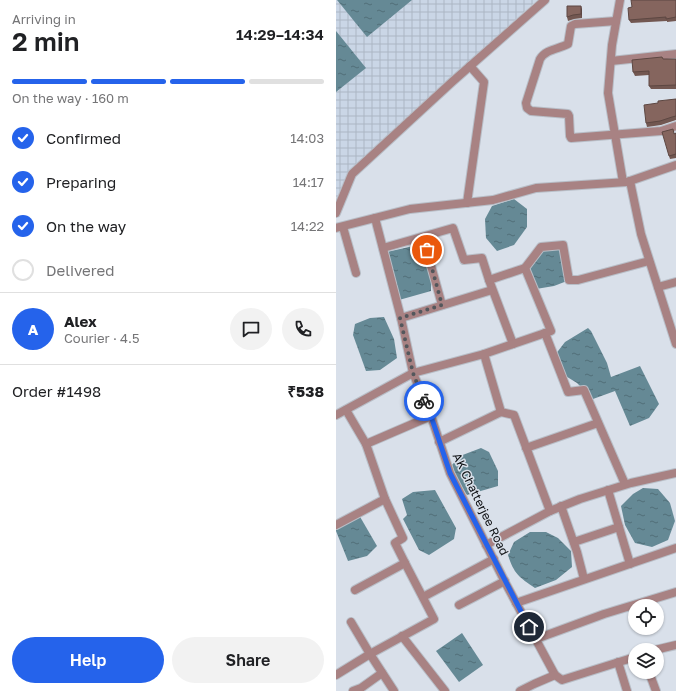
<!DOCTYPE html>
<html lang="en">
<head>
<meta charset="utf-8">
<style>
	:root { --surface:#fff; --page:#f2f2f2; --text:#202124; --muted:#757577; --line:#e0e0e0; --accent:#2563eb }
	body { margin:0; font-family:"Golos Text",sans-serif; background:var(--page); color:var(--text); height:100vh; display:flex; flex-direction:column; font-size:15px; white-space:nowrap }
	* { box-sizing:border-box; margin:0 }
	p { font-size:13px; color:var(--muted) }
	.icon { flex:none; width:22px; height:22px; fill:none; stroke:currentColor; stroke-width:2; stroke-linecap:round; stroke-linejoin:round }
	.map { position:relative; flex:1; overflow:hidden }
	.side { display:flex; flex-direction:column; background:var(--surface); width:336px }
	.side>* { flex:none }
	.fabs { position:absolute; left:292px; top:599px; display:grid; gap:8px }
	.fabs a { display:grid; place-items:center; width:36px; height:36px; border-radius:50%; background:var(--surface); box-shadow:0 1px 3px #0004; font-size:20px }
	.pin { position:absolute; display:grid; place-items:center; width:34px; height:34px; color:#fff; margin:-17px; border:2px solid #fff; border-radius:50%; box-shadow:0 1px 4px #0007 }
	.courier { position:absolute; display:grid; place-items:center; width:40px; height:40px; margin:-20px; border:3px solid #2563eb; border-radius:50%; background:#fff; color:#222; box-shadow:0 1px 5px #0007 }
	.summary em { font-style:normal; font-weight:600 }
	.summary div { display:flex; flex-direction:column-reverse }
	.summary { display:flex; align-items:center; justify-content:space-between; height:68px; padding:0 12px }
	h1 { font-size:26px; font-weight:600; line-height:30px }
	.bar { display:grid; grid-template-columns:repeat(4,1fr); gap:6px 4px; align-content:center; height:48px; padding:0 12px }
	.bar i { height:5px; border-radius:3px; background:var(--line) }
	.bar .current { background:var(--accent) }
	.bar p { grid-column:span 4 }
	.line { display:flex; align-items:center; gap:10px; padding:0 12px; border-top:1px solid var(--line) }
	.line div { flex:1 }
	.round { display:grid; place-items:center; flex:none; width:42px; height:42px; border-radius:21px; background:var(--page) }
	ol { padding:0 12px; list-style:none }
	li { display:flex; align-items:center; gap:12px; height:44px }
	li p { margin-inline-start:auto }
	li .icon { padding:4px; border-radius:50%; background:var(--accent); color:#fff; stroke-width:4 }
	li:last-child { color:var(--muted) }
	li i { width:22px; height:22px; border:2px solid var(--line); border-radius:50% }
	.cta { display:flex; gap:8px; margin-top:auto; padding:8px 12px }
	.cta a { flex:1; height:46px; border-radius:24px; background:var(--accent); color:#fff; font-size:16px; font-weight:600; line-height:46px; text-align:center }
	.cta a+a { background:var(--page); color:var(--text) }
	main { display:flex; flex:1; min-height:0 }
	.map>svg:first-child { display:block }
</style>
</head>
<body>
<main>
<section class="side">
<div class="summary"><div><h1>2 min</h1><p>Arriving in</p></div><em>14:29–14:34</em></div>
<div class="bar"><i class="current"></i><i class="current"></i><i class="current"></i><i></i><p>On the way · 160 m</p></div>
<ol>
<li><svg class="icon" aria-label="check" viewBox="0 0 24 24"><path d="M5 12l5 5 9-10"/></svg>Confirmed<p>14:03</p></li>
<li><svg class="icon" aria-label="check" viewBox="0 0 24 24"><path d="M5 12l5 5 9-10"/></svg>Preparing<p>14:17</p></li>
<li><svg class="icon" aria-label="check" viewBox="0 0 24 24"><path d="M5 12l5 5 9-10"/></svg>On the way<p>14:22</p></li>
<li><i></i>Delivered</li>
</ol>
<div class="line" style="height:72px"><b class="round" style="background:var(--accent);color:#fff">A</b><div><b>Alex</b><p>Courier · 4.5</p></div><a class="round"><svg class="icon" aria-label="chat" viewBox="0 0 24 24"><path d="M4 5h16v11H9l-5 4z"/></svg></a><a class="round"><svg class="icon" aria-label="phone" viewBox="0 0 24 24"><path d="M5 4h4l2 5-3 2q2 4 5 5l2-3 5 2v4C11 20 4 13 5 4z"/></svg></a></div>
<div class="line" style="height:52px"><div>Order #1498</div><b>₹538</b></div>
<div class="cta"><a>Help</a><a>Share</a></div>
</section>
<div class="map">
<svg width="340" height="691" viewBox="0 0 340 691">
	<defs>
		<pattern id="industrial-grid" width="8" height="8" patternUnits="userSpaceOnUse"><rect width="8" height="8" fill="#cad6e6"/><path d="M0 4h8M4 0v8" fill="none" stroke="#acb6c4"/></pattern>
		<pattern id="water-ripples" width="26" height="14" patternUnits="userSpaceOnUse"><rect width="26" height="14" fill="#658995"/><path d="M2 4q2-2 4 0t4 0M15 11q2-2 4 0t4 0" fill="none" stroke="#516e78"/></pattern>
	</defs>
	<rect width="100%" height="100%" fill="#d9e0ea"/>
	<polygon fill="url(#industrial-grid)" points="0,0 201,0 11,174 0,200"/>
	<g fill="url(#water-ripples)">
		<polygon points="1,0 76,0 31,37"/>
		<polygon points="0,31 30,68 0,92"/>
		<polygon points="178,199 191,209 191,227 178,245 161,251 150,238 149,219 156,206"/>
		<polygon points="86,244 95,279 95,291 63,300 51,252"/>
		<polygon points="224,248 231,281 218,286 200,289 194,268 207,250"/>
		<polygon points="48,317 58,339 61,358 44,370 30,371 17,335 19,324 34,318"/>
		<polygon points="252,328 255,331 271,363 275,377 304,366 323,404 313,418 294,426 279,391 257,399 241,383 228,375 219,355 229,342"/>
		<polygon points="145,448 153,452 162,471 162,486 131,495 121,481 116,465 124,456"/>
		<polygon points="307,488 322,489 334,503 339,521 332,540 316,547 299,543 289,525 285,506 297,494"/>
		<polygon points="99,490 120,528 118,539 93,555 83,550 67,519 71,515 66,499 77,492"/>
		<polygon points="23,515 41,546 31,556 12,561 0,531 0,526"/>
		<path d="M194,532H210L222,538L235,551L236,567L220,580L199,588C183,577 178,574 172,555L178,542Z"/>
		<polygon points="126,633 147,665 123,682 100,651"/>
	</g>
	<g fill="none" stroke-linecap="round" stroke-linejoin="round">
		<defs>
			<g id="minor">
				<polyline points="284,0 276,45 272,93 287,182"/>
				<path d="M280,21L239,24L235,26L232,44C223,49 210,49 204,59L190,103L191,108L195,111L232,114L233,116L234,136L235,138L325,131L340,126"/>
				<polyline points="275,61 340,54"/>
				<polyline points="294,181 305,234 340,344"/>
				<polyline points="131,203 148,82 134,66"/>
				<polyline points="0,213 16,174 116,82 209,0"/>
				<polyline points="39,218 65,318 77,373 95,416 114,473 170,584 219,675"/>
				<polyline points="7,227 20,273"/>
				<polyline points="0,228 74,209 157,200 200,188 291,182 340,165"/>
				<polyline points="87,237 106,305"/>
				<polyline points="47,248 117,228 128,260 146,258 153,280 177,344"/>
				<polyline points="153,280 189,268"/>
				<polyline points="322,287 340,282"/>
				<polyline points="65,318 156,290"/>
				<polyline points="209,333 232,392 248,390 289,484"/>
				<polyline points="148,354 165,412 178,415 214,511"/>
				<polyline points="0,415 77,373 148,354 215,331 189,268 205,247 227,245 233,280 242,280 313,261"/>
				<polyline points="103,442 165,412"/>
				<polyline points="30,444 95,416"/>
				<polyline points="190,448 262,423"/>
				<polyline points="272,490 294,564"/>
				<polyline points="225,506 241,552 248,579"/>
				<polyline points="0,525 49,499"/>
				<polyline points="238,542 283,527"/>
				<polyline points="150,545 214,511 244,499 295,483 340,473"/>
				<polyline points="19,590 69,563"/>
				<polyline points="87,597 158,559"/>
				<polyline points="180,603 340,548"/>
				<polyline points="123,605 169,581"/>
				<polyline points="15,622 34,654 58,691"/>
				<polyline points="66,636 109,691"/>
				<polyline points="200,639 268,614 340,592"/>
				<polyline points="319,650 340,645"/>
				<polyline points="282,662 291,691"/>
				<polyline points="313,672 320,691"/>
				<polyline points="0,675 34,654 98,619 69,563 59,543 67,538 49,499 30,444 10,410"/>
				<polyline points="17,691 25,688 46,673"/>
				<polyline points="184,691 198,684 219,675 226,680 299,657"/>
			</g>
		</defs>
		<use href="#minor" stroke="#b8bec7" stroke-width="10"/>
		<use href="#minor" stroke="#a88283" stroke-width="8"/>
	</g>
	<g fill="#725751">
		<polygon points="340,0 340,21 331,22 331,21 295,23 293,20 296,7"/>
		<polygon points="245,6 246,10 246,18 238,19 232,21 231,17"/>
		<polygon points="327,59 340,59 340,89 315,89 313,86 313,75 299,76 297,72"/>
		<polygon points="340,99 340,120 325,125 311,127 310,123 322,103"/>
		<polygon points="339,132 339,133 340,133 340,158 334,159 333,156"/>
	</g>
	<polygon fill="#5d4742" points="245,6 246,10 246,18 245,14"/>
	<g fill="#85655e" stroke="#5d4742">
		<polygon points="295,0 340,0 340,17 330,19 330,17 293,20 292,8 296,7"/>
		<polygon points="231,6 245,6 245,14 237,15 231,17"/>
		<polygon points="326,57 327,59 340,59 340,85 313,86 313,71 297,72 296,60"/>
		<polygon points="340,99 340,116 336,117 324,121 310,123 308,105 322,103 322,101"/>
		<polygon points="337,129 338,134 340,133 340,154 333,156 326,132"/>
	</g>
	<g fill="none" stroke-linecap="round" stroke-linejoin="round">
		<polyline stroke="#53575c" stroke-width="4" stroke-dasharray="0 7.2" points="88,401 77,373 64,318 106,305 91,250"/>
		<polyline stroke="#2563eb" stroke-width="5" points="88,401 95,416 114,473 193,627"/>
	</g>
	<g text-anchor="middle" dominant-baseline="central" stroke-width="3" stroke-linejoin="round" paint-order="stroke">
		<g font-size="12" fill="#0b0d10" stroke="#d9e0ea">
			<text transform="translate(145 504) rotate(64)">AK Chatterjee Road</text>
		</g>
	</g>
</svg>
<div class="fabs">
<a><svg class="icon" aria-label="locate" viewBox="0 0 24 24"><circle cx="12" cy="12" r="6"/><path d="M12 2v4M12 18v4M2 12h4M18 12h4"/></svg></a>
<a><svg class="icon" aria-label="layers" viewBox="0 0 24 24"><path d="M12 4l9 5-9 5-9-5zM3 14l9 5 9-5"/></svg></a>
</div>
<div class="pin" style="left:91px;top:250px;background:#ea580c"><svg class="icon" aria-label="bag" viewBox="0 0 24 24"><path d="M5 8h14l-1 12H6zM9 8a3 3 0 0 1 6 0"/></svg></div>
<div class="pin" style="left:193px;top:627px;background:#1f2937"><svg class="icon" aria-label="home" viewBox="0 0 24 24"><path d="M3 11l9-7 9 7M6 9v11h12V9"/></svg></div>
<div class="courier" style="left:88px;top:401px"><svg class="icon" aria-label="bike" viewBox="0 0 24 24"><circle cx="6" cy="16" r="4"/><circle cx="18" cy="16" r="4"/><path d="M6 16l4-8h5l3 8M10 8l3 8H6M13 5h3"/></svg></div>
</div>
</main>
</body>
</html>
